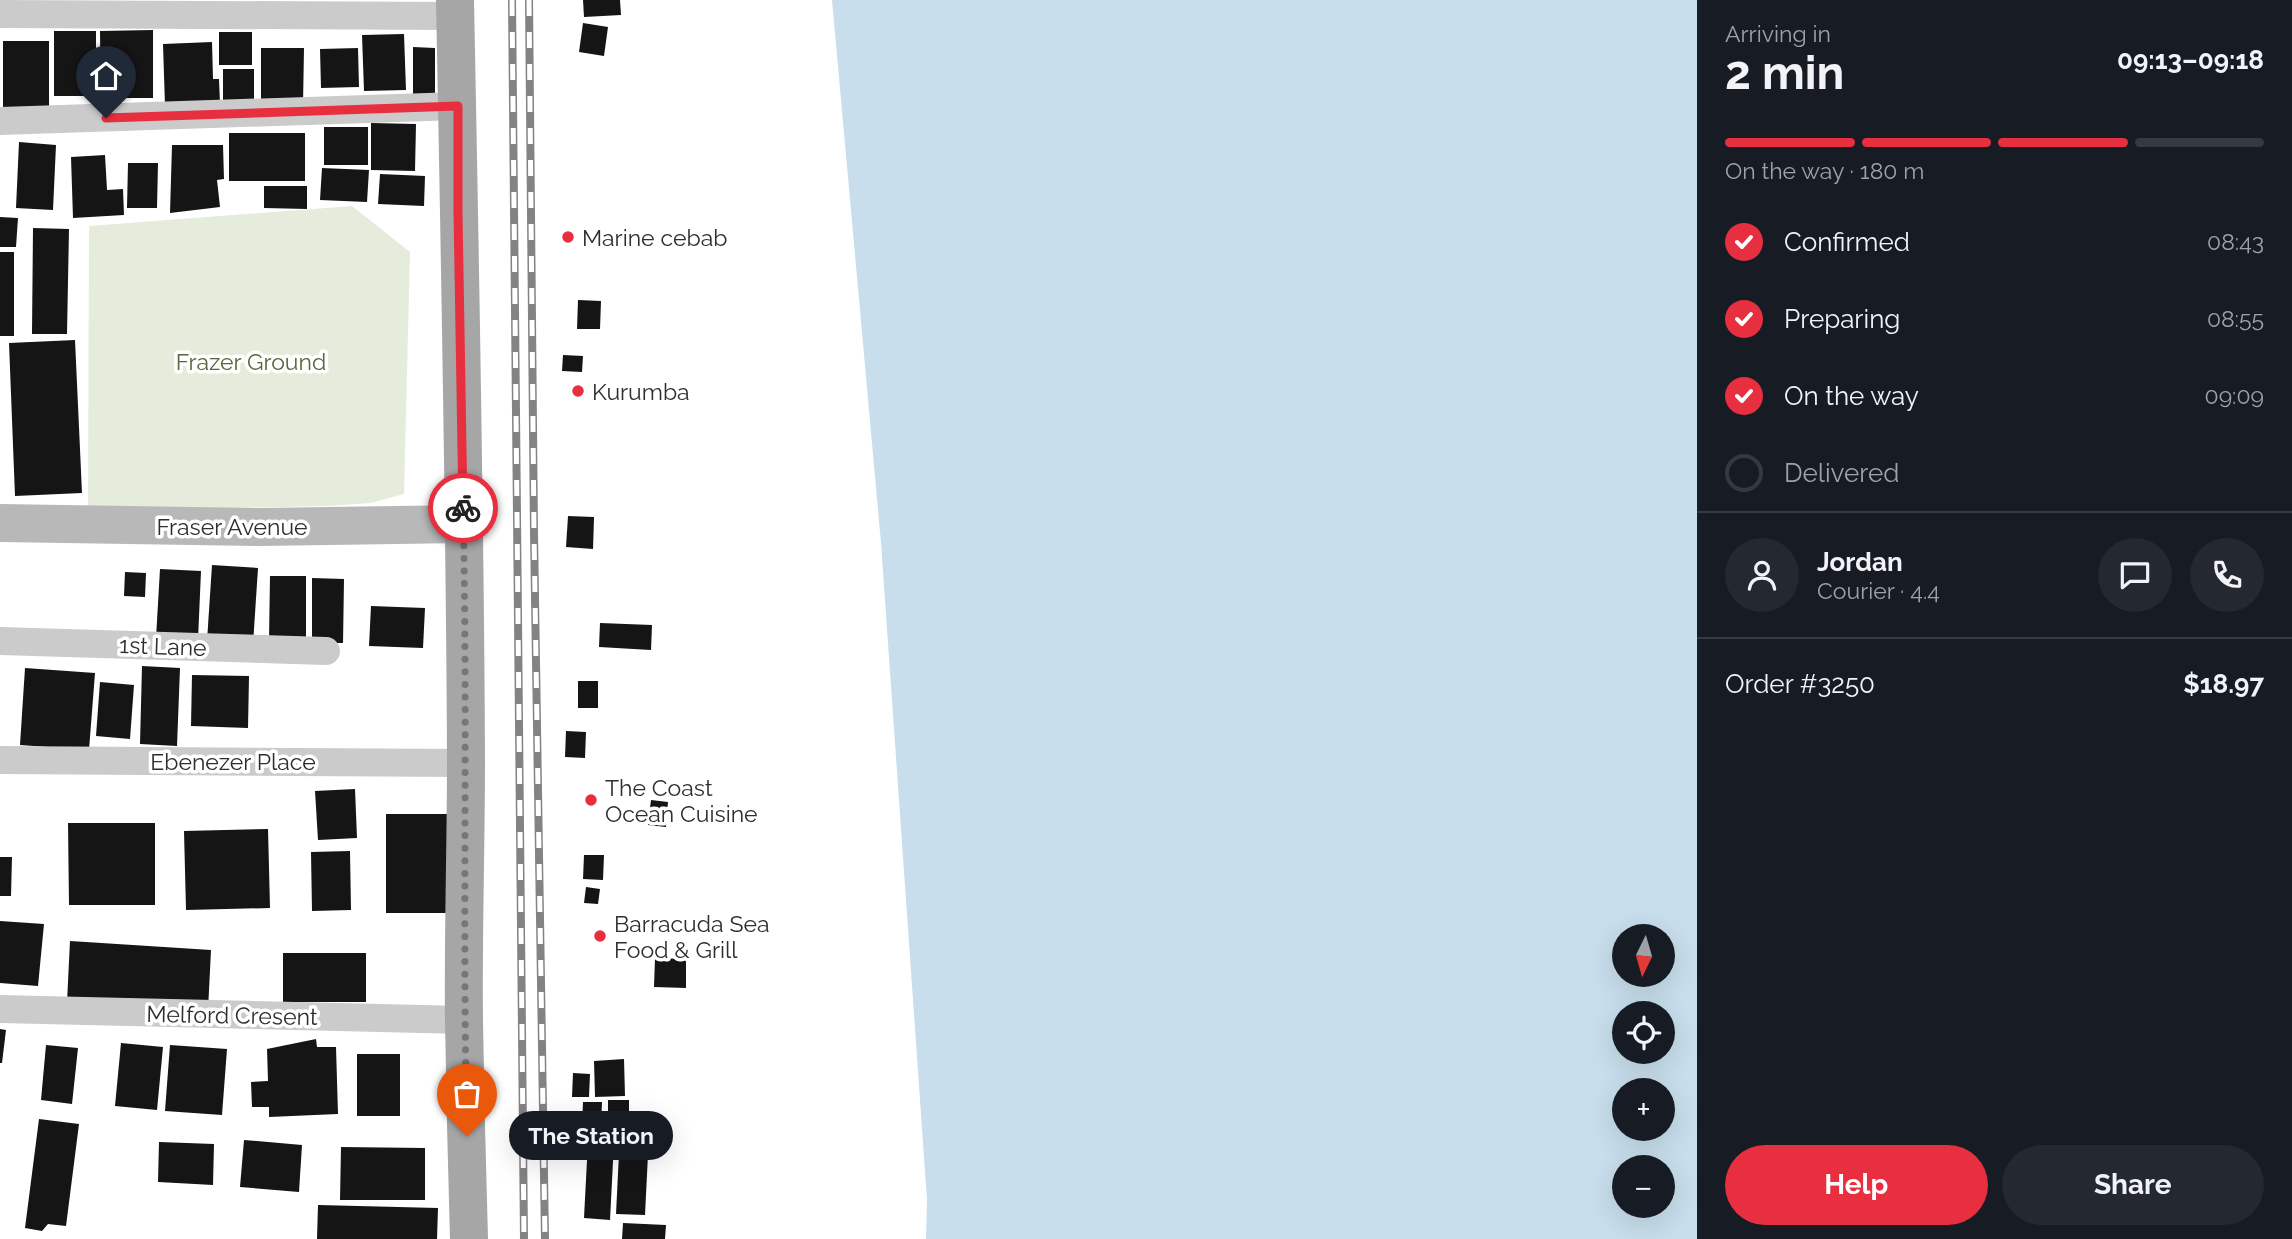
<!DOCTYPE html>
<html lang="en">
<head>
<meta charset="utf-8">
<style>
	:root { --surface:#171b24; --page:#242831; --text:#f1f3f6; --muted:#9ea1a6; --line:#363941; --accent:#e72f3f }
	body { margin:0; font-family:Raleway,sans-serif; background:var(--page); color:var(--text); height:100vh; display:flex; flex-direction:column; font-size:26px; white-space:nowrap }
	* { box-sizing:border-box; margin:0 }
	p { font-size:23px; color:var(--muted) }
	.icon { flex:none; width:38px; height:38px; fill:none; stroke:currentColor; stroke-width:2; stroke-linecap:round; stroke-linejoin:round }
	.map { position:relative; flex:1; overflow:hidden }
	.drawer { display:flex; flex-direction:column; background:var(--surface); width:595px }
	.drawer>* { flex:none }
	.needle { width:46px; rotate:185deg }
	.fabs { position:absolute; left:1612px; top:924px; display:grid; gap:14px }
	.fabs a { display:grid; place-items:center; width:63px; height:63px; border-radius:50%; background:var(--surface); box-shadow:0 7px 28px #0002; font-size:35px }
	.pin { position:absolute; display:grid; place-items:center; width:60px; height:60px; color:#fff; margin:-72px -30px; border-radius:50% 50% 50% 0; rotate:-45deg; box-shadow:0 0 7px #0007 }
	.pin .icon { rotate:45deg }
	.courier { position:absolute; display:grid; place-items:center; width:70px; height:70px; margin:-35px; border:5px solid #e72f3f; border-radius:50%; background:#fff; color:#222; box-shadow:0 2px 9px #0007 }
	.bubble { position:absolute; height:49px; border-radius:24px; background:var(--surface); box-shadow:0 7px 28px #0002; font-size:23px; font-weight:700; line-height:49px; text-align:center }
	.summary em { font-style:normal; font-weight:700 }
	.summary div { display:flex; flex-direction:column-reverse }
	.summary { display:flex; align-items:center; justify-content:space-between; height:119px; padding:0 28px }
	h1 { font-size:46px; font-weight:700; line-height:52px }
	.bar { display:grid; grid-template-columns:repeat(4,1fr); gap:10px 7px; align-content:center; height:84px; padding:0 28px }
	.bar i { height:9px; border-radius:5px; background:var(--line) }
	.bar .current { background:var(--accent) }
	.bar p { grid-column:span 4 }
	.line { display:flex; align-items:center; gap:18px; padding:0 28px; border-top:2px solid var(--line) }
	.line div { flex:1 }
	.round { display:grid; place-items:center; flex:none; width:74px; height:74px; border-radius:37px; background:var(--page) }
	ol { padding:0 28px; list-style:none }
	li { display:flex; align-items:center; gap:21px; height:77px }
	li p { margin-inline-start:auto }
	li .icon { padding:7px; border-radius:50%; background:var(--accent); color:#fff; stroke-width:4 }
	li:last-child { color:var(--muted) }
	li i { width:38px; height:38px; border:4px solid var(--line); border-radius:50% }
	.action { display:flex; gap:14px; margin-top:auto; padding:14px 28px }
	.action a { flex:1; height:80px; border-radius:42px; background:var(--accent); color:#fff; font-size:28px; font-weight:700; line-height:80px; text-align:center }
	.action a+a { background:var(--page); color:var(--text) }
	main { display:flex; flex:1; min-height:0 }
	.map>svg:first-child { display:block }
</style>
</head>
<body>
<main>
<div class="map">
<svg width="1697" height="1239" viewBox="0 0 1697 1239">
	<rect width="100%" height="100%" fill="#fff"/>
	<polygon fill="#e5ecdc" points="352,206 410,252 404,494 371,503 328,506 88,511 89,226"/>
	<path fill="#c8deec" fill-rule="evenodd" d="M832,0H1697V1239H926L927,1200L881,543ZM1624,936H1662V975H1624ZM1624,1013H1662V1052H1624ZM1624,1090H1662V1129H1624ZM1624,1167H1662V1206H1624Z"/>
	<g fill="#151515">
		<polygon points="583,0 620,0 621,15 584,17"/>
		<polygon points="583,23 608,27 604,56 579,52"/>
		<polygon points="153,30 153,98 119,98 119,113 101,113 100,31"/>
		<rect x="54" y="31" width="42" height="65"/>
		<rect x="219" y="32" width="33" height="33"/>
		<polygon points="404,34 406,90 364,91 362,35"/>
		<rect x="3" y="41" width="46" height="69"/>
		<polygon points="212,42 213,79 219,79 220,104 165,106 163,44"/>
		<polygon points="413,47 435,48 435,98 413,98"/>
		<polygon points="261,48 304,48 303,105 261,105"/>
		<polygon points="358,48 359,87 321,88 320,49"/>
		<rect x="223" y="69" width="31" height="35"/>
		<polygon points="371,123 416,124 415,171 371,170"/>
		<rect x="324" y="127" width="44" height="38"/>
		<rect x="229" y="133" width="76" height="48"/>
		<polygon points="19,142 56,145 53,210 16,208"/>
		<polygon points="172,145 223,145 224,179 217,180 220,207 170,213"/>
		<polygon points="105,155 107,190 123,189 124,215 73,218 71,157"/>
		<polygon points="128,163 158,163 157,208 127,208"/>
		<polygon points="322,168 369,170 367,202 320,200"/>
		<polygon points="380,174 425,176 424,206 378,204"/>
		<polygon points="264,186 307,186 307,209 264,208"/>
		<polygon points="0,217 18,218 16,247 0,247"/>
		<polygon points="33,228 69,229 67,334 32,334"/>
		<rect x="0" y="252" width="14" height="84"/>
		<polygon points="578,300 601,301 600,329 577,329"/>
		<polygon points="75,340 82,493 15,496 9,343"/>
		<polygon points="563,355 583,356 582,372 562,371"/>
		<polygon points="568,516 594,517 593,549 566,547"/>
		<polygon points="212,565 258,568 253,644 207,641"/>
		<polygon points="160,569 201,571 198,640 156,638"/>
		<polygon points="125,572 146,573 145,597 124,596"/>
		<polygon points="270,576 306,576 306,642 269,641"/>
		<polygon points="312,578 344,579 343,643 312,643"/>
		<polygon points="371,606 425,608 423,648 369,646"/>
		<polygon points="600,623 652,625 651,650 599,647"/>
		<polygon points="142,666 180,668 177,746 140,744"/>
		<polygon points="25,668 95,673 89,750 20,745"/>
		<polygon points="192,675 249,676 248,728 191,726"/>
		<rect x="578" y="681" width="20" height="27"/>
		<polygon points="100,682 134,685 130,739 96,736"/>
		<polygon points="566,731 586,732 585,758 565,757"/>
		<polygon points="355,789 357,838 318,840 315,791"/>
		<polygon points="651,800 668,802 666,827 648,825"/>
		<polygon points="386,814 450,814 451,913 386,913"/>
		<polygon points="68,823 155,823 155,905 69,905"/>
		<polygon points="268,829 270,908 186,910 184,831"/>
		<polygon points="350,851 351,910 312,911 311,852"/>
		<polygon points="584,855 604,855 603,880 583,879"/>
		<polygon points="0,857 12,857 11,896 0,896"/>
		<polygon points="586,887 600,889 598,904 584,903"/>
		<polygon points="0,921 44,924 38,986 0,983"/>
		<polygon points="70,941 211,950 208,1010 67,1002"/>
		<rect x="283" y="953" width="83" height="49"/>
		<polygon points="655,958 686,959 686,988 654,987"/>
		<polygon points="0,1029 6,1030 2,1063 0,1063"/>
		<polygon points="316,1039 317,1047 336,1047 338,1114 269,1117 269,1107 252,1107 251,1082 268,1081 267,1049"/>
		<polygon points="121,1043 163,1047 157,1110 115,1106"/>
		<polygon points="46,1045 78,1048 72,1104 41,1100"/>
		<polygon points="170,1045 227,1049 222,1115 165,1111"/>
		<rect x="357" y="1054" width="43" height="62"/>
		<polygon points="624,1059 625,1096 595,1097 594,1061"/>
		<polygon points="573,1073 590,1074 589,1097 572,1097"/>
		<polygon points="608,1100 629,1100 629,1127 608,1128"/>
		<polygon points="583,1102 602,1102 601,1126 582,1126"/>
		<polygon points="39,1119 79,1124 66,1226 48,1224 42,1231 25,1228"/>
		<polygon points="620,1133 649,1134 645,1215 616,1214"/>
		<polygon points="244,1140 302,1145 299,1192 240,1187"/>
		<polygon points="588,1141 614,1142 610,1220 584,1218"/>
		<polygon points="159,1142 214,1144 213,1185 158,1182"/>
		<polygon points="341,1147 425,1148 425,1200 340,1200"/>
		<polygon points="318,1205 438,1208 437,1239 317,1239"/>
		<polygon points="623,1223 666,1225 665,1239 622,1239"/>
	</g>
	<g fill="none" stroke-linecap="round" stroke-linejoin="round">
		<g stroke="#cbcbcb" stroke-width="28">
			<polyline points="0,14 455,16"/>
			<polyline points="0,121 458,106"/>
			<polyline points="0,641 326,651"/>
			<polyline points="0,760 466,763"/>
			<polyline points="0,1009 464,1020"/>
		</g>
		<polyline stroke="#b8b8b8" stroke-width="38" points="0,523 260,527 464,524"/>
		<path stroke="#a6a6a6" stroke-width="38" d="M455,0C460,253 465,506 466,760C466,847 463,934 464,1021C465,1094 467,1166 469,1239"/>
		<defs>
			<g id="rail">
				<polyline points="512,0 524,1239"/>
				<polyline points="529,0 534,533 545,1239"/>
			</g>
		</defs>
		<use href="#rail" stroke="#838383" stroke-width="8"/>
		<use href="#rail" stroke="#fff" stroke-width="5" stroke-dasharray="16" stroke-linecap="butt"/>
	</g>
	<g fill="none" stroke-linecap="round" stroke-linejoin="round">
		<path stroke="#777" stroke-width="7" stroke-dasharray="0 12.6" d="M463,508C468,717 462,927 467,1136"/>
		<polyline stroke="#e72f3f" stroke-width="9" points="106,118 458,106 458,212 463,508"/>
	</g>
	<g fill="#e72f3f" stroke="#fff" stroke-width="2.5">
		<circle cx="568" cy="237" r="7"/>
		<circle cx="578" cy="391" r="7"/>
		<circle cx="591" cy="800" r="7"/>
		<circle cx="600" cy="936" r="7"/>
	</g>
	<g text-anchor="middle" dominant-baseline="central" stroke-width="7" stroke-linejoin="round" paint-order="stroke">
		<g font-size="23" fill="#2e2e2e" stroke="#fff" text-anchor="start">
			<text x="582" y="237">Marine cebab</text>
			<text x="592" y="391">Kurumba</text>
			<text x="605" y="787">The Coast<tspan x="605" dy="26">Ocean Cuisine</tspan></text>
			<text x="614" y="923">Barracuda Sea<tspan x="614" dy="26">Food &amp; Grill</tspan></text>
		</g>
		<g font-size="23" fill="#526a3b" stroke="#fff">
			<text x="251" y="361">Frazer Ground</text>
		</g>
		<g font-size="23" fill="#2e2e2e" stroke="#fff">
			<text x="232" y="526">Fraser Avenue</text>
			<text transform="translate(163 646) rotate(2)">1st Lane</text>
			<text x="233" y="761">Ebenezer Place</text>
			<text transform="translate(232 1015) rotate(1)">Melford Cresent</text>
		</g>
	</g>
</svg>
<div class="fabs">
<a><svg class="needle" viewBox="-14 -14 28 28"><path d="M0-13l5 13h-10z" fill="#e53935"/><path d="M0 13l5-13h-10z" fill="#9ea1a6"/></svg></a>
<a><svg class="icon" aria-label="locate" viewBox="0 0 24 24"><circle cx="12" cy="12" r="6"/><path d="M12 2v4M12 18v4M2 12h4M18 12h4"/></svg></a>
<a>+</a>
<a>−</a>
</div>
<div class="pin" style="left:467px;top:1136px;background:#ea580c"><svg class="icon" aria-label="bag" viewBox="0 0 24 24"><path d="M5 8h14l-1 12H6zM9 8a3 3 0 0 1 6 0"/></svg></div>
<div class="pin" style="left:106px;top:118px;background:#1f2937"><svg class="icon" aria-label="home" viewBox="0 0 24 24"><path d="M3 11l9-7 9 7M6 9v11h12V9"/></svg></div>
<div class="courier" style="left:463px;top:508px"><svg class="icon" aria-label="bike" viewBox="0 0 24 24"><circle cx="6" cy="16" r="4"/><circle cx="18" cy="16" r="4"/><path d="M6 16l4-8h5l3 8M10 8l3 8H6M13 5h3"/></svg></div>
<div class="bubble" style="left:509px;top:1111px;width:164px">The Station</div>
</div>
<section class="drawer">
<div class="summary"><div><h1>2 min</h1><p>Arriving in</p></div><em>09:13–09:18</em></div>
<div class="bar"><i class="current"></i><i class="current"></i><i class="current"></i><i></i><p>On the way · 180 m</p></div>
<ol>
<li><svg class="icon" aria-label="check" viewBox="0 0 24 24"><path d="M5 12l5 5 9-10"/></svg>Confirmed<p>08:43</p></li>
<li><svg class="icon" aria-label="check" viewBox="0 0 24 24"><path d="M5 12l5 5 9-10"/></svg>Preparing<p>08:55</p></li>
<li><svg class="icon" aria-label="check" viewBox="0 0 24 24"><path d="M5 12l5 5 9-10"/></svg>On the way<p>09:09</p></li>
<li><i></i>Delivered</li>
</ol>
<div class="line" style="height:126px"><a class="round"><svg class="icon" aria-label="person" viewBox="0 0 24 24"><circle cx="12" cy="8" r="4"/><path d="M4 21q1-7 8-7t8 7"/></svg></a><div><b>Jordan</b><p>Courier · 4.4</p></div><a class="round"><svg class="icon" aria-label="chat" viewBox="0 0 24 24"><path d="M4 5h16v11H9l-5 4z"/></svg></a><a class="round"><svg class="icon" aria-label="phone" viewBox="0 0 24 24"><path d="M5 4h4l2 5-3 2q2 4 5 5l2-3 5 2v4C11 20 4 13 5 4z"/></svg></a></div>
<div class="line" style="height:91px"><div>Order #3250</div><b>$18.97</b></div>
<div class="action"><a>Help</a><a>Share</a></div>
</section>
</main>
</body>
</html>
